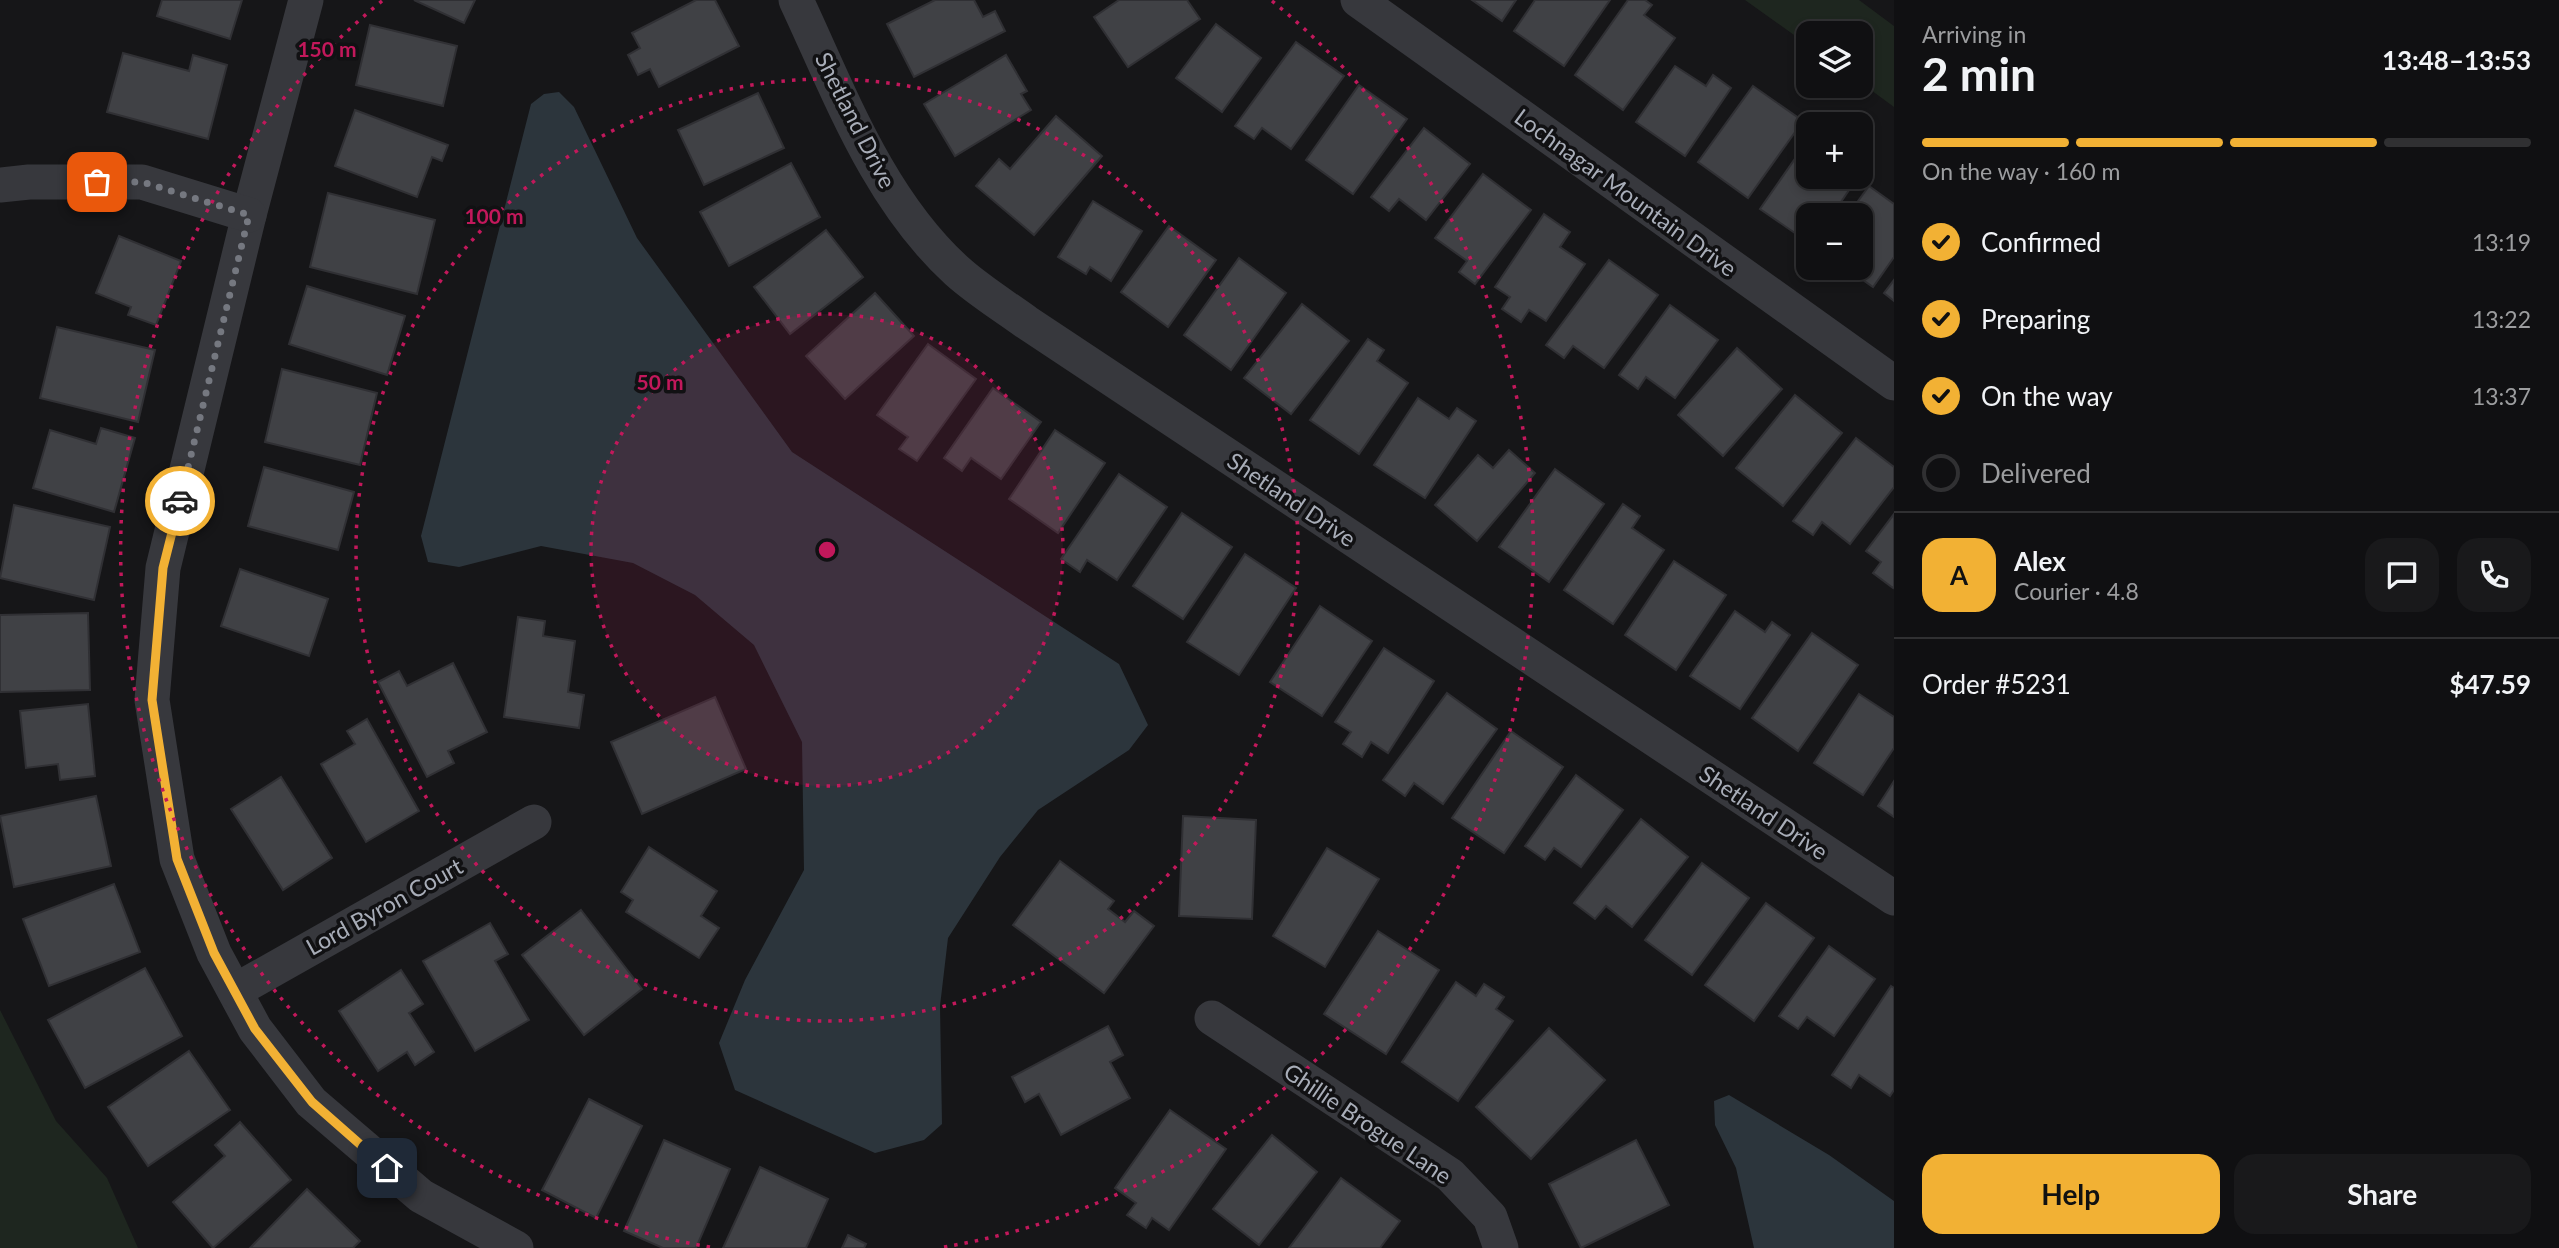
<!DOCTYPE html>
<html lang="en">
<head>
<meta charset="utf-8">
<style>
	:root { --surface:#101012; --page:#19191b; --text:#f1f3f6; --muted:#9c9d9f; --line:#303032; --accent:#f2b134 }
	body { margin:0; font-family:Lato,sans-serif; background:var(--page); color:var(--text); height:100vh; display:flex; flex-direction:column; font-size:26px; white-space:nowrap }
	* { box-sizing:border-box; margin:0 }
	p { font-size:23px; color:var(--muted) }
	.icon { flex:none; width:38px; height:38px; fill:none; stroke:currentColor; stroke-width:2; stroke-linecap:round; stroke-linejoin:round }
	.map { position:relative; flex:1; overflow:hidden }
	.details { display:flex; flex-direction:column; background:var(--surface); width:665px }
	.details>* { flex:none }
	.tools { position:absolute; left:1796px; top:21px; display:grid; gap:14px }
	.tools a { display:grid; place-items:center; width:77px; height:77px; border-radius:14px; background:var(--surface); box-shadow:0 4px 10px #0003,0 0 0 2px var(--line); font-size:35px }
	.pin { position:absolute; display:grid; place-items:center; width:60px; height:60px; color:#fff; margin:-30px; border-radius:14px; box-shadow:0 4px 10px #0006 }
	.courier { position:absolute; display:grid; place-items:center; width:70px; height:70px; margin:-35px; border:5px solid #f2b134; border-radius:50%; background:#fff; color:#222; box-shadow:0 2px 9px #0007 }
	.summary em { font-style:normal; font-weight:700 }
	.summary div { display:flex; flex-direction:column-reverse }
	.summary { display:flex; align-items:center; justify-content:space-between; height:119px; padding:0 28px }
	h1 { font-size:46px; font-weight:700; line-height:52px }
	.bar { display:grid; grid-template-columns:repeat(4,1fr); gap:10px 7px; align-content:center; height:84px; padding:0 28px }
	.bar i { height:9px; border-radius:5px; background:var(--line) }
	.bar .current { background:var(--accent) }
	.bar p { grid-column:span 4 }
	.line { display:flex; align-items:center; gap:18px; padding:0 28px; border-top:2px solid var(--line) }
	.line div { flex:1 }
	.round { display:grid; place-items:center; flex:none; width:74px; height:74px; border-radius:21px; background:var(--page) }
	ol { padding:0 28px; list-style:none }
	li { display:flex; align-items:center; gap:21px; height:77px }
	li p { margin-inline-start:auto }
	li .icon { padding:7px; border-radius:50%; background:var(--accent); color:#111; stroke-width:4 }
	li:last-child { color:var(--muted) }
	li i { width:38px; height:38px; border:4px solid var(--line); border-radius:50% }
	.button { display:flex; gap:14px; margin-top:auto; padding:14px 28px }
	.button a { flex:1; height:80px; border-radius:21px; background:var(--accent); color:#111; font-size:28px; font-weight:700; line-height:80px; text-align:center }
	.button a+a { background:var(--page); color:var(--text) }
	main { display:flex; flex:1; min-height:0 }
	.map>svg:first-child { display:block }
</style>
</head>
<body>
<main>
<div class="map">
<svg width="1894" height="1248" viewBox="0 0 1894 1248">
	<rect width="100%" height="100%" fill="#161618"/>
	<g fill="#1e261f">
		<polygon points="1745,0 1859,0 1894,26 1894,107 1860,82 1860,33 1808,33 1808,45"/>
		<polygon points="0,1010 56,1121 107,1178 138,1248 0,1248"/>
	</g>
	<g fill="#2c353c">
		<polygon points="559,92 574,107 637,238 792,452 1119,664 1148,725 1129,750 1038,810 1000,857 948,938 940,1006 942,1124 924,1140 875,1153 735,1090 719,1043 745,980 804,870 802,742 754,645 695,595 633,563 541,546 459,567 428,562 421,536 531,104 544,94"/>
		<polygon points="1729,1095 1829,1155 1894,1201 1894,1248 1754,1248 1736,1168 1715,1125 1714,1101"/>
	</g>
	<g fill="#404145" stroke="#303034" stroke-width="2">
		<polygon points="162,0 242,0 230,39 157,16"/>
		<polygon points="414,0 475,0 464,23"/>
		<polygon points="696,0 715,0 739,46 659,87 650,69 638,75 628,55 640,48 632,33"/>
		<polygon points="935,0 974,0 983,17 995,11 1005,31 914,77 887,24"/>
		<polygon points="1119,0 1187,0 1200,19 1128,67 1094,17"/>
		<polygon points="1472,0 1516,0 1502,21"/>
		<polygon points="1535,0 1610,0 1564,66 1514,31"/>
		<polygon points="1628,0 1645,0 1652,5 1644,15 1675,38 1623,110 1575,75"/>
		<polygon points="1216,24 1261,58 1222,112 1176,78"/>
		<polygon points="370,25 457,46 443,106 356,85"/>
		<polygon points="1296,42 1344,76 1291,149 1262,128 1254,139 1235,126"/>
		<polygon points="123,53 189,71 193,55 227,65 208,139 107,112"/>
		<polygon points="1006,55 1027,91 1021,94 1031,110 955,156 924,104"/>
		<polygon points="1675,66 1706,86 1713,75 1731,88 1685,156 1636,122"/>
		<polygon points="1359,85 1407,119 1353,194 1306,160"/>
		<polygon points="1753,86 1803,121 1748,198 1698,162"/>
		<polygon points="758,93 784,148 704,185 678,130"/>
		<polygon points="355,110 448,145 442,161 432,157 417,197 335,166"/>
		<polygon points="1056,116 1102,156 1034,235 976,186 999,159 1010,169"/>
		<polygon points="1424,128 1470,164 1426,220 1399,199 1389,211 1371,197"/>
		<polygon points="1808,140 1808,177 1858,177 1832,215 1808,215 1808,242 1760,209"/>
		<polygon points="791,163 820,217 729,266 700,212"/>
		<polygon points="1483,174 1531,210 1475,284 1459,272 1467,261 1435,238"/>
		<polygon points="1869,186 1894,204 1894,257 1873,287 1846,268 1860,268 1860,215 1848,215"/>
		<polygon points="328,193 435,220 417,294 310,267"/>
		<polygon points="1093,201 1142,231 1111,281 1090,267 1086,274 1058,257"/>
		<polygon points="1544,214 1570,232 1560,247 1585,264 1546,321 1529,310 1521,322 1502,309 1510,297 1495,287"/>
		<polygon points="1169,226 1216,260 1168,327 1121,292"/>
		<polygon points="826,230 863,277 790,334 754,287"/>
		<polygon points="119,236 181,261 156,325 128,315 131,307 96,293"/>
		<polygon points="1239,258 1286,293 1231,370 1184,335"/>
		<polygon points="1609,260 1658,295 1604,368 1573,346 1564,358 1546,345"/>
		<polygon points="1894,280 1894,301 1884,293"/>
		<polygon points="307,286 405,316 387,375 289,344"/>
		<polygon points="875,293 914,336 845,399 806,356"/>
		<polygon points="1302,304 1349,341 1291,414 1244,378"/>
		<polygon points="1670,305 1718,340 1675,398 1646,377 1638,389 1619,375"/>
		<polygon points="57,327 155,350 138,422 40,398"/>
		<polygon points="1368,339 1384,350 1377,361 1408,383 1359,454 1310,420"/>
		<polygon points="928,344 976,379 917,461 899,449 908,437 877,415"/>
		<polygon points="1737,348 1782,389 1723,456 1678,415"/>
		<polygon points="282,369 377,393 360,465 265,442"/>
		<polygon points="993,388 1041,422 1001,479 971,458 962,471 944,458"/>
		<polygon points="1795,395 1842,433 1783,506 1736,468"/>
		<polygon points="1418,398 1449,419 1457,408 1476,421 1425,498 1374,465"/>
		<polygon points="101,428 135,438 114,512 33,488 50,430 96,444"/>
		<polygon points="1055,430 1105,463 1058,533 1009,499"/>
		<polygon points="1856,438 1894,467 1894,487 1850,544 1822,522 1813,535 1793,521"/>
		<polygon points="1509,450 1535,473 1477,541 1435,505 1478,455 1493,468"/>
		<polygon points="264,467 354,492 338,550 248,526"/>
		<polygon points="1555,469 1604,504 1549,582 1499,547"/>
		<polygon points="1119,474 1167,507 1117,580 1087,560 1080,572 1061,559"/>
		<polygon points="1623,504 1640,516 1632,528 1664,550 1613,624 1564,590"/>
		<polygon points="14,505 110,527 94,600 0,578"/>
		<polygon points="1182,513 1232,547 1183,619 1133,586"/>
		<polygon points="1894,514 1894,586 1893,588 1873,573 1881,562 1866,551"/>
		<polygon points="1245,554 1296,588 1239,675 1187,642"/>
		<polygon points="1674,561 1726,595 1676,670 1625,635"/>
		<polygon points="240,569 328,599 309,656 221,626"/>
		<polygon points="1320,606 1372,641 1322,716 1270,682"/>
		<polygon points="1735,611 1765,632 1772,622 1790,635 1740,709 1690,676"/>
		<polygon points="88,613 90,690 0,692 0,615"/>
		<polygon points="518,617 545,621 543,636 575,641 568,692 584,695 579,728 504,717"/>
		<polygon points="1812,633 1858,665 1798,751 1752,718"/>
		<polygon points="1384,648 1434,681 1388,753 1371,742 1362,757 1343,744 1351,732 1335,722"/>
		<polygon points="453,663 487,732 448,751 454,763 427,777 378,682 399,671 407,686"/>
		<polygon points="1447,693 1497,729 1443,804 1414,783 1405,796 1383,780"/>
		<polygon points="1859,694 1894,717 1894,748 1863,795 1814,763"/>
		<polygon points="715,697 746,769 642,814 611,742"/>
		<polygon points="88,704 95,776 60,780 58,764 26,768 20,711"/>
		<polygon points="367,719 419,811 366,842 321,764 355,744 347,731"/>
		<polygon points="1511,731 1563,767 1504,853 1452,818"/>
		<polygon points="1576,775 1623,810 1581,867 1554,848 1545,860 1525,846"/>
		<polygon points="281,777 332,858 283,890 231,809"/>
		<polygon points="1894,781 1894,817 1878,806"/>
		<polygon points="96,796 111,866 14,887 0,816"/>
		<polygon points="1183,816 1256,820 1252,919 1179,916"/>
		<polygon points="1641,819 1688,857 1632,927 1606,906 1595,919 1574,903"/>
		<polygon points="649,847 717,891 701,916 719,928 699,958 626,912 633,900 621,892"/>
		<polygon points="1327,848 1379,879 1325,967 1273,936"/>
		<polygon points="1060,861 1114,901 1108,909 1125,922 1134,911 1154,926 1104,993 1013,925"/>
		<polygon points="1702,863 1749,898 1692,975 1645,940"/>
		<polygon points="114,884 140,952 49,986 23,919"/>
		<polygon points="1766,903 1814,938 1754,1021 1705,985"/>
		<polygon points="581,910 642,989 584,1035 522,955"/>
		<polygon points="490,923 508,954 495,961 529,1020 475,1051 423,961"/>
		<polygon points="1378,931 1439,970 1386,1054 1324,1014"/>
		<polygon points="1829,946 1875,979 1834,1036 1807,1017 1798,1029 1779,1016"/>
		<polygon points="145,968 182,1036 85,1088 48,1020"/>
		<polygon points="401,970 423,1004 409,1013 434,1052 415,1065 407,1052 378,1071 339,1011"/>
		<polygon points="1456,982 1476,996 1484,984 1504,997 1496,1009 1513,1021 1458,1101 1402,1062"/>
		<polygon points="1891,986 1894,988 1894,1090 1890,1096 1859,1075 1851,1088 1832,1075"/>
		<polygon points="1108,1026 1123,1055 1110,1062 1130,1098 1061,1135 1039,1094 1025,1102 1012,1077"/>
		<polygon points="1549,1028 1605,1080 1531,1159 1476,1107"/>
		<polygon points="189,1051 230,1110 148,1166 108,1107"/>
		<polygon points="589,1099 642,1126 596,1218 542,1190"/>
		<polygon points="1170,1110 1226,1149 1169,1230 1152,1218 1146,1228 1127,1215 1136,1203 1115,1188"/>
		<polygon points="240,1122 291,1180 213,1248 173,1202 225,1156 215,1145"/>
		<polygon points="1272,1135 1317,1172 1259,1245 1213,1209"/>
		<polygon points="664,1140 730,1169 696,1248 663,1248 624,1231"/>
		<polygon points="1636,1140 1669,1205 1581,1248 1549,1184"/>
		<polygon points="760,1167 828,1199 806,1248 723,1248"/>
		<polygon points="1341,1178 1400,1221 1380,1248 1289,1248"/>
		<polygon points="307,1189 360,1241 353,1248 250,1248"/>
		<polygon points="848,1235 866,1244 864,1248 842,1248"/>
	</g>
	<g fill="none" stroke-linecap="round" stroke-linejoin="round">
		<g stroke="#37383d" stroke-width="35">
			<polyline points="306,0 249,215 163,568 152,700 177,859 214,953 255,1029 311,1102 421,1196 516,1248"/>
			<path d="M796,0C840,94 878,199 957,271C978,290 1004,306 1026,322L1894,898"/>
			<polyline points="1358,0 1894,383"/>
			<polyline points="0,185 29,182 142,182 249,215"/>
			<polyline points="235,991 534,822"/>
			<polyline points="1212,1018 1450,1175 1490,1217 1501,1248"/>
		</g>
	</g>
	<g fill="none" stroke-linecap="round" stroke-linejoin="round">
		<polyline stroke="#757880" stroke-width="7" stroke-dasharray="0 12.6" points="97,182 142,182 249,215 180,501"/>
		<polyline stroke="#f2b134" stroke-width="9" points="180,501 163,568 152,700 177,859 214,953 255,1029 312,1102 387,1168"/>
	</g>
	<circle cx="827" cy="550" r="236" fill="#c2185b" fill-opacity=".12"/>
	<g fill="none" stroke="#c2185b" stroke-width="3.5" stroke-dasharray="3.5 7">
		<circle cx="827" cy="550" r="236"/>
		<circle cx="827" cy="550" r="471"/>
		<path d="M710 1247A707 707 0 0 1 382 1M1272 1A707 707 0 0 1 944 1247"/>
	</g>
	<g text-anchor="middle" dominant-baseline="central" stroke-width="7" stroke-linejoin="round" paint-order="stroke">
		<g font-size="23" fill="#a8adb8" stroke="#111113">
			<text transform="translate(856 120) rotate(63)">Shetland Drive</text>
			<text transform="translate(1626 192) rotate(36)">Lochnagar Mountain Drive</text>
			<text transform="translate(1292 499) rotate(34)">Shetland Drive</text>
			<text transform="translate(1764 812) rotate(34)">Shetland Drive</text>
			<text transform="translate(384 906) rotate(-29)">Lord Byron Court</text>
			<text transform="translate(1368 1123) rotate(34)">Ghillie Brogue Lane</text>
		</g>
	</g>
	<circle cx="827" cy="550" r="10" fill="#c2185b" stroke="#111113" stroke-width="3.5"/>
	<g font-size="21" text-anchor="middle" font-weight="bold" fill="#c2185b" stroke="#111113" stroke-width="7" stroke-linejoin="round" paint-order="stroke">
		<text x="327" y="57">150 m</text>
		<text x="494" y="224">100 m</text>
		<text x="660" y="390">50 m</text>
	</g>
</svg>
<div class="tools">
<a><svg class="icon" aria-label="layers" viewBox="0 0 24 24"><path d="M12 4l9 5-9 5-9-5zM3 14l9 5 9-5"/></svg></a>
<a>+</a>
<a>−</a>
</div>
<div class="pin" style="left:97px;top:182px;background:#ea580c"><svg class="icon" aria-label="bag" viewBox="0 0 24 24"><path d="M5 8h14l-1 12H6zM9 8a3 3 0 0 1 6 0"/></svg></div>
<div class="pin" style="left:387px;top:1168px;background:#1f2937"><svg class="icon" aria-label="home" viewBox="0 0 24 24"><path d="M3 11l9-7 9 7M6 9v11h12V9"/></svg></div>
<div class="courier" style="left:180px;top:501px"><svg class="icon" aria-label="car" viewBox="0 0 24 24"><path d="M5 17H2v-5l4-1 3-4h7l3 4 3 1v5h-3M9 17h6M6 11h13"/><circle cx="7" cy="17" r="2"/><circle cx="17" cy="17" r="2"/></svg></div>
</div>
<section class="details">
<div class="summary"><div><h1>2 min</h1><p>Arriving in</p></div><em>13:48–13:53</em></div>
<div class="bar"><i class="current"></i><i class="current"></i><i class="current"></i><i></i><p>On the way · 160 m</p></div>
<ol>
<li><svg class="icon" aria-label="check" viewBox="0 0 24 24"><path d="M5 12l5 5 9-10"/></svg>Confirmed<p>13:19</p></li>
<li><svg class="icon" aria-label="check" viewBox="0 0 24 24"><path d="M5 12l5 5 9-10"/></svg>Preparing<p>13:22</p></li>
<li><svg class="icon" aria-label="check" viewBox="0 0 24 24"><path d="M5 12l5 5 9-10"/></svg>On the way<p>13:37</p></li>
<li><i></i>Delivered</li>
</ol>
<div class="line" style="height:126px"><b class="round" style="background:var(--accent);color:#111">A</b><div><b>Alex</b><p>Courier · 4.8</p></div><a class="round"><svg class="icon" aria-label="chat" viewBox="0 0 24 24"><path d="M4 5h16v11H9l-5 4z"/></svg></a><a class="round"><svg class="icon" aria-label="phone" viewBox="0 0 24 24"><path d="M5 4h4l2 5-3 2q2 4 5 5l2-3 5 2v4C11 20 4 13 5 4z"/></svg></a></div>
<div class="line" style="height:91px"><div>Order #5231</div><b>$47.59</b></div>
<div class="button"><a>Help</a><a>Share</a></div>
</section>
</main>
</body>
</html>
